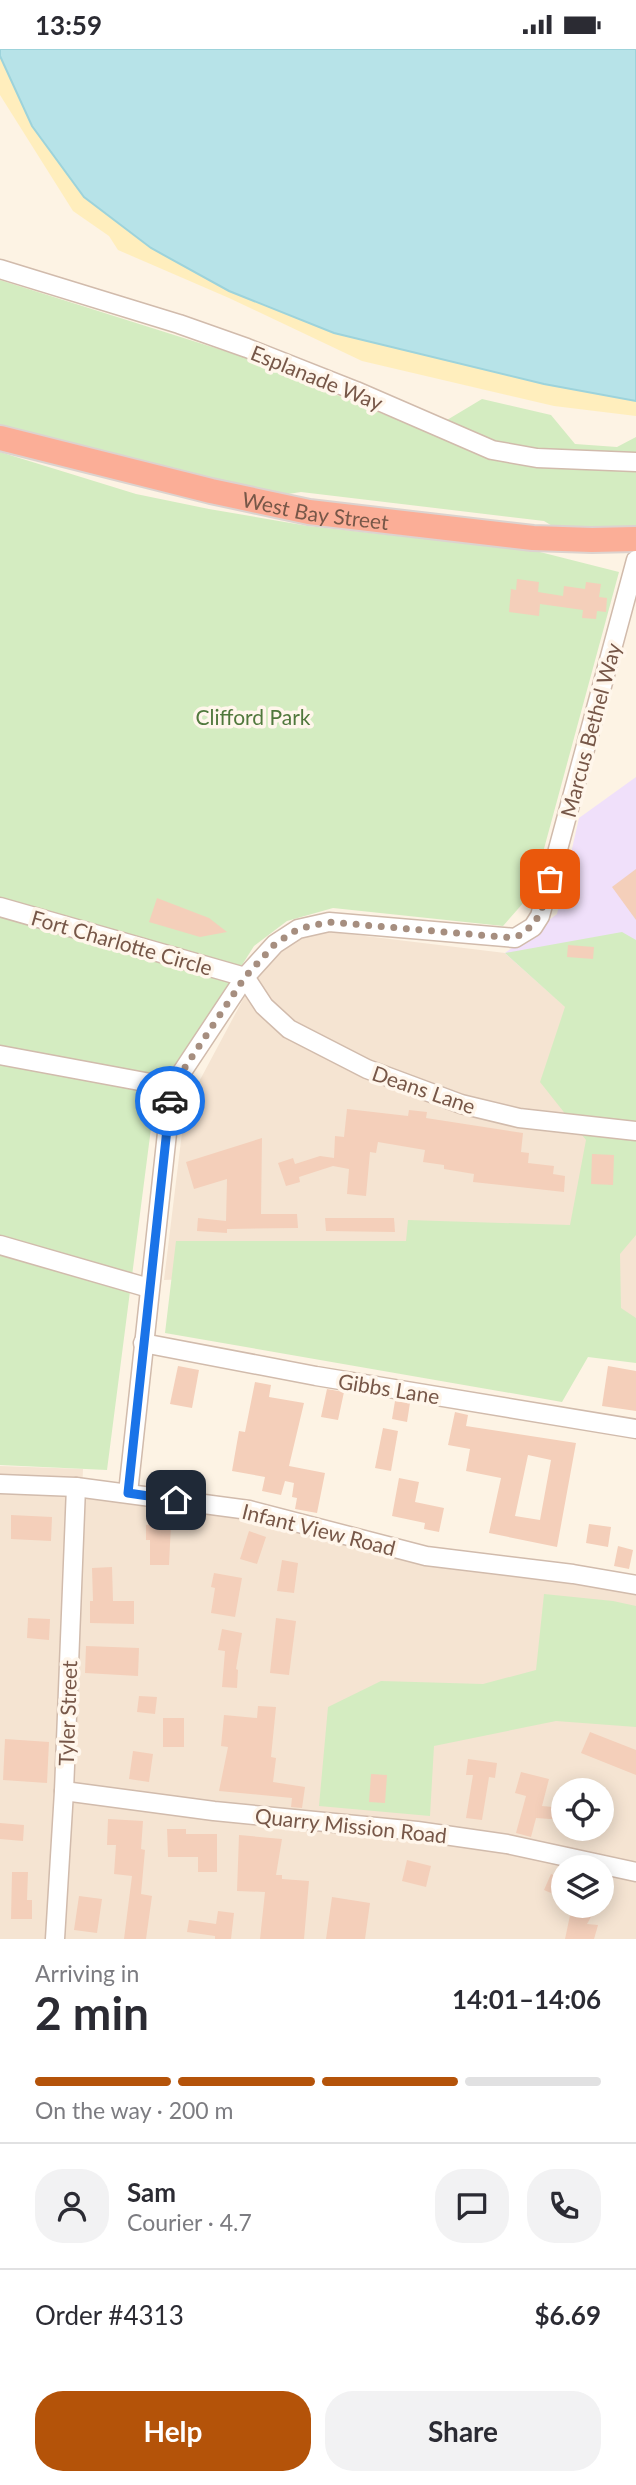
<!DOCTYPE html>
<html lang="en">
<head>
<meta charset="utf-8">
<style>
	:root { --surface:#fff; --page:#f2f2f3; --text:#2b2b33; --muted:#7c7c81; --line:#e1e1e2; --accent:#b45309 }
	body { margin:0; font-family:Lato,sans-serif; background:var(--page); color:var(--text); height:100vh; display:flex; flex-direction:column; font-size:26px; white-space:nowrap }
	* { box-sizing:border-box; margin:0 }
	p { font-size:23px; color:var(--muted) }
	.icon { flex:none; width:38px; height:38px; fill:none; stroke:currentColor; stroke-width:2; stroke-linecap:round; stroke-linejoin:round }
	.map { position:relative; height:1890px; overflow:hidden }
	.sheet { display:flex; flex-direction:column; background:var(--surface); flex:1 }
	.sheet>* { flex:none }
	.buttons { position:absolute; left:551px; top:1729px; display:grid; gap:14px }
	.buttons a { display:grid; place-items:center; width:63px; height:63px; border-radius:50%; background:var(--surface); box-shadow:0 4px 18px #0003; font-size:35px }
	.pin { position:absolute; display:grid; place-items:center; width:60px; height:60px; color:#fff; margin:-30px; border-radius:14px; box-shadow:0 4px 10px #0006 }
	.courier { position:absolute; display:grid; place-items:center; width:70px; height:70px; margin:-35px; border:5px solid #1a73e8; border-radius:50%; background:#fff; color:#222; box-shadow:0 2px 9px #0007 }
	.headline em { font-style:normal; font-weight:700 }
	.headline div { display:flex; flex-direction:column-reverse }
	.headline { display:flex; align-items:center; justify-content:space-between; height:119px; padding:0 35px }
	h1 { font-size:46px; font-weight:700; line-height:52px }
	.bar { display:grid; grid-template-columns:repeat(4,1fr); gap:10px 7px; align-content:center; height:84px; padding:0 35px }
	.bar i { height:9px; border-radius:5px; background:var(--line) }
	.bar .on { background:var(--accent) }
	.bar p { grid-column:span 4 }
	.line { display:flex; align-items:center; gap:18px; padding:0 35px; border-top:2px solid var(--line) }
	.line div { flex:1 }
	.round { display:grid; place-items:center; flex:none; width:74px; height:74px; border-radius:28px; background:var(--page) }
	.button { display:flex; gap:14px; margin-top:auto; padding:14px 35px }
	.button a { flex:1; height:80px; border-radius:28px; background:var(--accent); color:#fff; font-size:28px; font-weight:700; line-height:80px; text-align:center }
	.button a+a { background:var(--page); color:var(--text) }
	.status { display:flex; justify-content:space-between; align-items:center; height:49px; padding:0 35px; background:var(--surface); direction:ltr }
	.status svg { height:19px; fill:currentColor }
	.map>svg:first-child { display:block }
</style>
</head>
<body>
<div class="status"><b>13:59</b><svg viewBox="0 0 49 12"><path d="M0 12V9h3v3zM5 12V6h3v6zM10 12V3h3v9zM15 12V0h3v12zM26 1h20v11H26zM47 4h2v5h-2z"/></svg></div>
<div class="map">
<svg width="636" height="1890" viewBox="0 0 636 1890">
	<rect width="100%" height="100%" fill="#fdf3e4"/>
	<g fill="#f5e4d2" fill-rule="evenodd">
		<polygon points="324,882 505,904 636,1021 636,1286 574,1215 164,1231 185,1059 248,941 285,895"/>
		<path d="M0,1417L83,1420L82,1445L234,1463L636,1542V1890H0ZM564,1741H602V1780H564ZM564,1818H602V1857H564Z"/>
	</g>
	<polygon fill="#f0e0fa" points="636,728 636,1020 505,904 557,865 579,769"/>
	<g fill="#d4ecc1">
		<polygon points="0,231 247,309 427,383 482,350 551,366 575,395 617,398 636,388 636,480 559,481 544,472 301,443 288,445 244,440 0,383"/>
		<polygon points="0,403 136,445 209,460 308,477 536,502 619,523 532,844 503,877 333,859 287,872 254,897 154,1056 107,1421 0,1416"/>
		<polygon points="622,883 636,891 636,1186 620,1205 621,1259 636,1269 636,1314 588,1308 562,1353 165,1284 176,1192 406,1192 408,1171 570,1176 586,1091 540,1033 565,958 505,904"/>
		<polygon points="544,1545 613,1552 636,1557 636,1678 556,1672 434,1697 430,1767 319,1757 328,1658 381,1632 483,1635 536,1621"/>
	</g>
	<polygon fill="#ffeebd" points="0,0 636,328 636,367 554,357 362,312 229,249 118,201 109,187 73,162 0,46"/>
	<polygon fill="#b7e3e8" stroke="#9dd3db" stroke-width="2" points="0,0 636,0 636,352 544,335 334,284 229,242 151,199 84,148 32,77 0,7"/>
	<g fill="#f4cfba" fill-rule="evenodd">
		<polygon points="517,530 539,533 538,543 563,547 564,537 585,540 586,533 601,535 599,548 607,549 606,563 597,562 596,570 582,569 583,561 540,555 539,567 509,563 511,540 516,541"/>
		<polygon points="636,820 636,871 612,838"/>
		<polygon points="157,849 209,869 227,883 200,888 149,873"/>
		<polygon points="568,896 594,898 593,910 567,908"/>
		<polygon points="347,1060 408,1067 409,1061 427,1063 426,1069 523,1084 521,1103 529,1104 528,1114 554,1117 553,1125 565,1127 564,1143 473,1133 474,1125 444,1120 444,1116 423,1113 425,1101 378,1093 376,1104 370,1103 366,1147 347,1145 349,1120 333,1117 299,1128 300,1133 286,1137 278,1114 293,1109 295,1115 320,1107 334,1109 335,1087 344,1088"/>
		<polygon points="262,1089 261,1165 297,1165 298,1179 227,1180 227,1184 197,1182 198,1169 226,1172 227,1130 194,1140 186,1113"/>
		<polygon points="592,1105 614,1106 613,1136 591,1135"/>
		<polygon points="325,1169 394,1169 395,1183 326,1182"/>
		<polygon points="178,1317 199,1321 192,1359 170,1355"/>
		<polygon points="608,1317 636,1322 636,1362 602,1357"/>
		<polygon points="255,1333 271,1336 269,1348 304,1354 289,1417 325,1424 317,1464 295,1460 297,1449 292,1448 294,1434 285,1432 281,1446 262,1442 265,1428 232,1422 239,1382 245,1383"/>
		<polygon points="327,1340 344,1343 338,1371 321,1368"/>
		<polygon points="395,1352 410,1354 407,1373 392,1370"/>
		<path d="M455,1363L468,1366L466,1377L576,1394L557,1498L489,1484L501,1429L466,1422L470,1400L448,1396ZM528,1406L551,1411L540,1471L515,1467Z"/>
		<polygon points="383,1379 398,1382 391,1422 375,1419"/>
		<polygon points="399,1429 419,1433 415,1453 444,1459 439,1483 424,1480 425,1474 392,1467"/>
		<polygon points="11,1466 52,1468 51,1492 11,1490"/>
		<polygon points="171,1475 169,1516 150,1516 150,1491 146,1491 146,1476"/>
		<polygon points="589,1475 611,1478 608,1498 586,1494"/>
		<polygon points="249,1482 266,1488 257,1515 240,1510"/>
		<polygon points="618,1497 633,1501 629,1520 614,1517"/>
		<polygon points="282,1511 298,1514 294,1544 277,1542"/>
		<polygon points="112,1518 113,1552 134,1552 134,1575 90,1574 90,1552 93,1552 92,1519"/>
		<polygon points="214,1524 242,1529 235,1568 211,1564 215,1539 211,1538"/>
		<polygon points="28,1569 50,1570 49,1591 27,1589"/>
		<polygon points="276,1569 296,1572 289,1626 270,1624"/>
		<polygon points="222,1580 242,1584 236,1620 238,1621 237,1639 222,1638 225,1602 218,1601"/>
		<polygon points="86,1597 139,1599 138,1627 85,1624"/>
		<polygon points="139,1647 157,1648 155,1665 137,1663"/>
		<polygon points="258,1657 276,1658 271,1708 276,1709 273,1733 305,1738 302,1759 291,1758 292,1749 219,1742 228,1698 221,1697 224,1666 257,1669"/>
		<rect x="163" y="1669" width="21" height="29"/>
		<polygon points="590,1683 636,1701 636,1726 581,1704"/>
		<polygon points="5,1690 49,1693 47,1734 3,1731"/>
		<polygon points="133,1702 153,1705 149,1733 129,1730"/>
		<polygon points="468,1710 497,1714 495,1729 489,1728 482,1771 466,1769 473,1726 466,1726"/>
		<polygon points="521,1723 549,1730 542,1757 564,1759 564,1771 536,1769 531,1788 516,1784 526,1747 515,1744"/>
		<polygon points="371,1725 387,1726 385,1754 369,1753"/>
		<polygon points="108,1770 143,1772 141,1800 145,1801 141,1845 152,1847 146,1890 124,1890 132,1827 114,1825 116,1796 107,1796"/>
		<polygon points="0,1774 24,1776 23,1792 0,1790"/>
		<polygon points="167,1780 186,1780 186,1785 217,1785 217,1823 198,1823 198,1808 168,1808"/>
		<polygon points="239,1786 282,1790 276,1826 282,1826 282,1830 309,1832 304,1890 260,1890 265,1843 237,1842"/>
		<polygon points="407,1811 431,1817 426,1838 402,1832"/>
		<polygon points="12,1823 28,1823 27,1851 32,1851 32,1870 11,1870"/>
		<polygon points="551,1825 564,1830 564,1840 560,1848 544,1841"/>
		<polygon points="79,1847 102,1850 97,1884 74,1881"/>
		<polygon points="332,1848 370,1854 365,1890 326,1890"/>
		<polygon points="572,1857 597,1857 587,1875 598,1876 594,1890 565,1890"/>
		<polygon points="218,1862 234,1864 231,1890 215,1890 215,1887 187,1883 189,1871 216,1875"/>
	</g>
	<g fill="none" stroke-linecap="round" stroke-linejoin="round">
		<defs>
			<g id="minor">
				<polyline points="0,220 179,275 247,299 356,342 492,401 537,409 636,413"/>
				<polyline points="0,858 245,928 264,957 289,980 367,1020 461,1055 519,1069 636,1082"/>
				<polyline points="0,1006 172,1038"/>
				<polyline points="0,1196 149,1239"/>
				<polyline points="143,1294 316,1327 636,1380"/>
				<polyline points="0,1435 76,1438 249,1461 426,1507 573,1525 636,1536"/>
				<polyline points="128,1444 172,1038 245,928 275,895 298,880 329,873 515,889 533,878 540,867 636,511"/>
				<polyline points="64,1742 214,1762 417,1782 507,1795 636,1823"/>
				<polyline points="55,1890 64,1742 76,1438"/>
			</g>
			<g id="highway">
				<path id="s1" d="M0,389L211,442L309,463L533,489L592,491L636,490"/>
			</g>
		</defs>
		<use href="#minor" stroke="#d1bbac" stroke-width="21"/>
		<use href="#highway" stroke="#dcd3cf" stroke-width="28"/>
		<use href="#minor" stroke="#fff" stroke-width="18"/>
		<use href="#highway" stroke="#fbae97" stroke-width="24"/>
	</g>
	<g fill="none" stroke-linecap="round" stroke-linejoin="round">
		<path stroke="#a68e7f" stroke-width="7" stroke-dasharray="0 12.6" d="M170,1052L172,1038L245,928L275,895L298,880L329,873L515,889C544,871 541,860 550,830"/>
		<polyline stroke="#1a73e8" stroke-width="9" points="170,1052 128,1444 176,1451"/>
	</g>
	<g text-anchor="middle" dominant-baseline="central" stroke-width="7" stroke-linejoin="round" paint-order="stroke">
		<g font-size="21" fill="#775748" stroke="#fff6eb">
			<text transform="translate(317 328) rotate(22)">Esplanade Way</text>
			<text stroke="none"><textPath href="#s1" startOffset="324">West Bay Street</textPath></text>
			<text transform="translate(590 681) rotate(-75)">Marcus Bethel Way</text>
			<text transform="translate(122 893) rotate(16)">Fort Charlotte Circle</text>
			<text transform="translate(424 1040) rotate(19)">Deans Lane</text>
			<text transform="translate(389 1339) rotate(9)">Gibbs Lane</text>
			<text transform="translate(319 1480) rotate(14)">Infant View Road</text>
			<text transform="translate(67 1664) rotate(-88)">Tyler Street</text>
			<text transform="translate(351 1776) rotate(6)">Quarry Mission Road</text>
		</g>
		<g font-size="21" fill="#50783c" stroke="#fff6eb">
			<text x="253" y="667">Clifford Park</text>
		</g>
	</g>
</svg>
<div class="buttons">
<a><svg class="icon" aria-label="locate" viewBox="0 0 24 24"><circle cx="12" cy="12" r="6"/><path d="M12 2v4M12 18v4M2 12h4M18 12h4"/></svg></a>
<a><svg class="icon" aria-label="layers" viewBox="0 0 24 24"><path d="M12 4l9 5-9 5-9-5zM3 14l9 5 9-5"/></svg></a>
</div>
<div class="pin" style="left:550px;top:830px;background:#ea580c"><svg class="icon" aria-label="bag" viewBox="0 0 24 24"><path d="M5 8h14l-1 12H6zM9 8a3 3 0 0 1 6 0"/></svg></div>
<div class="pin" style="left:176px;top:1451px;background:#1f2937"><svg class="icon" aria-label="home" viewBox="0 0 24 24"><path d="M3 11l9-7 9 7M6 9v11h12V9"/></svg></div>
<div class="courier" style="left:170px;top:1052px"><svg class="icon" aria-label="car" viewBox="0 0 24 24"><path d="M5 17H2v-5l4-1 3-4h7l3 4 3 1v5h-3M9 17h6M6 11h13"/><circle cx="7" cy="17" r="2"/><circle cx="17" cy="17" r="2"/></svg></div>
</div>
<section class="sheet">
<div class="headline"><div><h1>2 min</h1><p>Arriving in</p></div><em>14:01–14:06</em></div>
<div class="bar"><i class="on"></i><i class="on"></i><i class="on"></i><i></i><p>On the way · 200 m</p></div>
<div class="line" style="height:126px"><a class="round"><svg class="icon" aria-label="person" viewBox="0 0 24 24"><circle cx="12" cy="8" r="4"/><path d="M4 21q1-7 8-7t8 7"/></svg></a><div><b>Sam</b><p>Courier · 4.7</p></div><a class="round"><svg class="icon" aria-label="chat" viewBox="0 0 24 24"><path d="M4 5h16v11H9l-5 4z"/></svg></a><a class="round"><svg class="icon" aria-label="phone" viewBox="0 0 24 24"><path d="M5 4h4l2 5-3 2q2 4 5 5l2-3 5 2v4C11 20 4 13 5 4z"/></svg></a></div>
<div class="line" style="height:91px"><div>Order #4313</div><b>$6.69</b></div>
<div class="button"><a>Help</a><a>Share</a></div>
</section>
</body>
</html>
